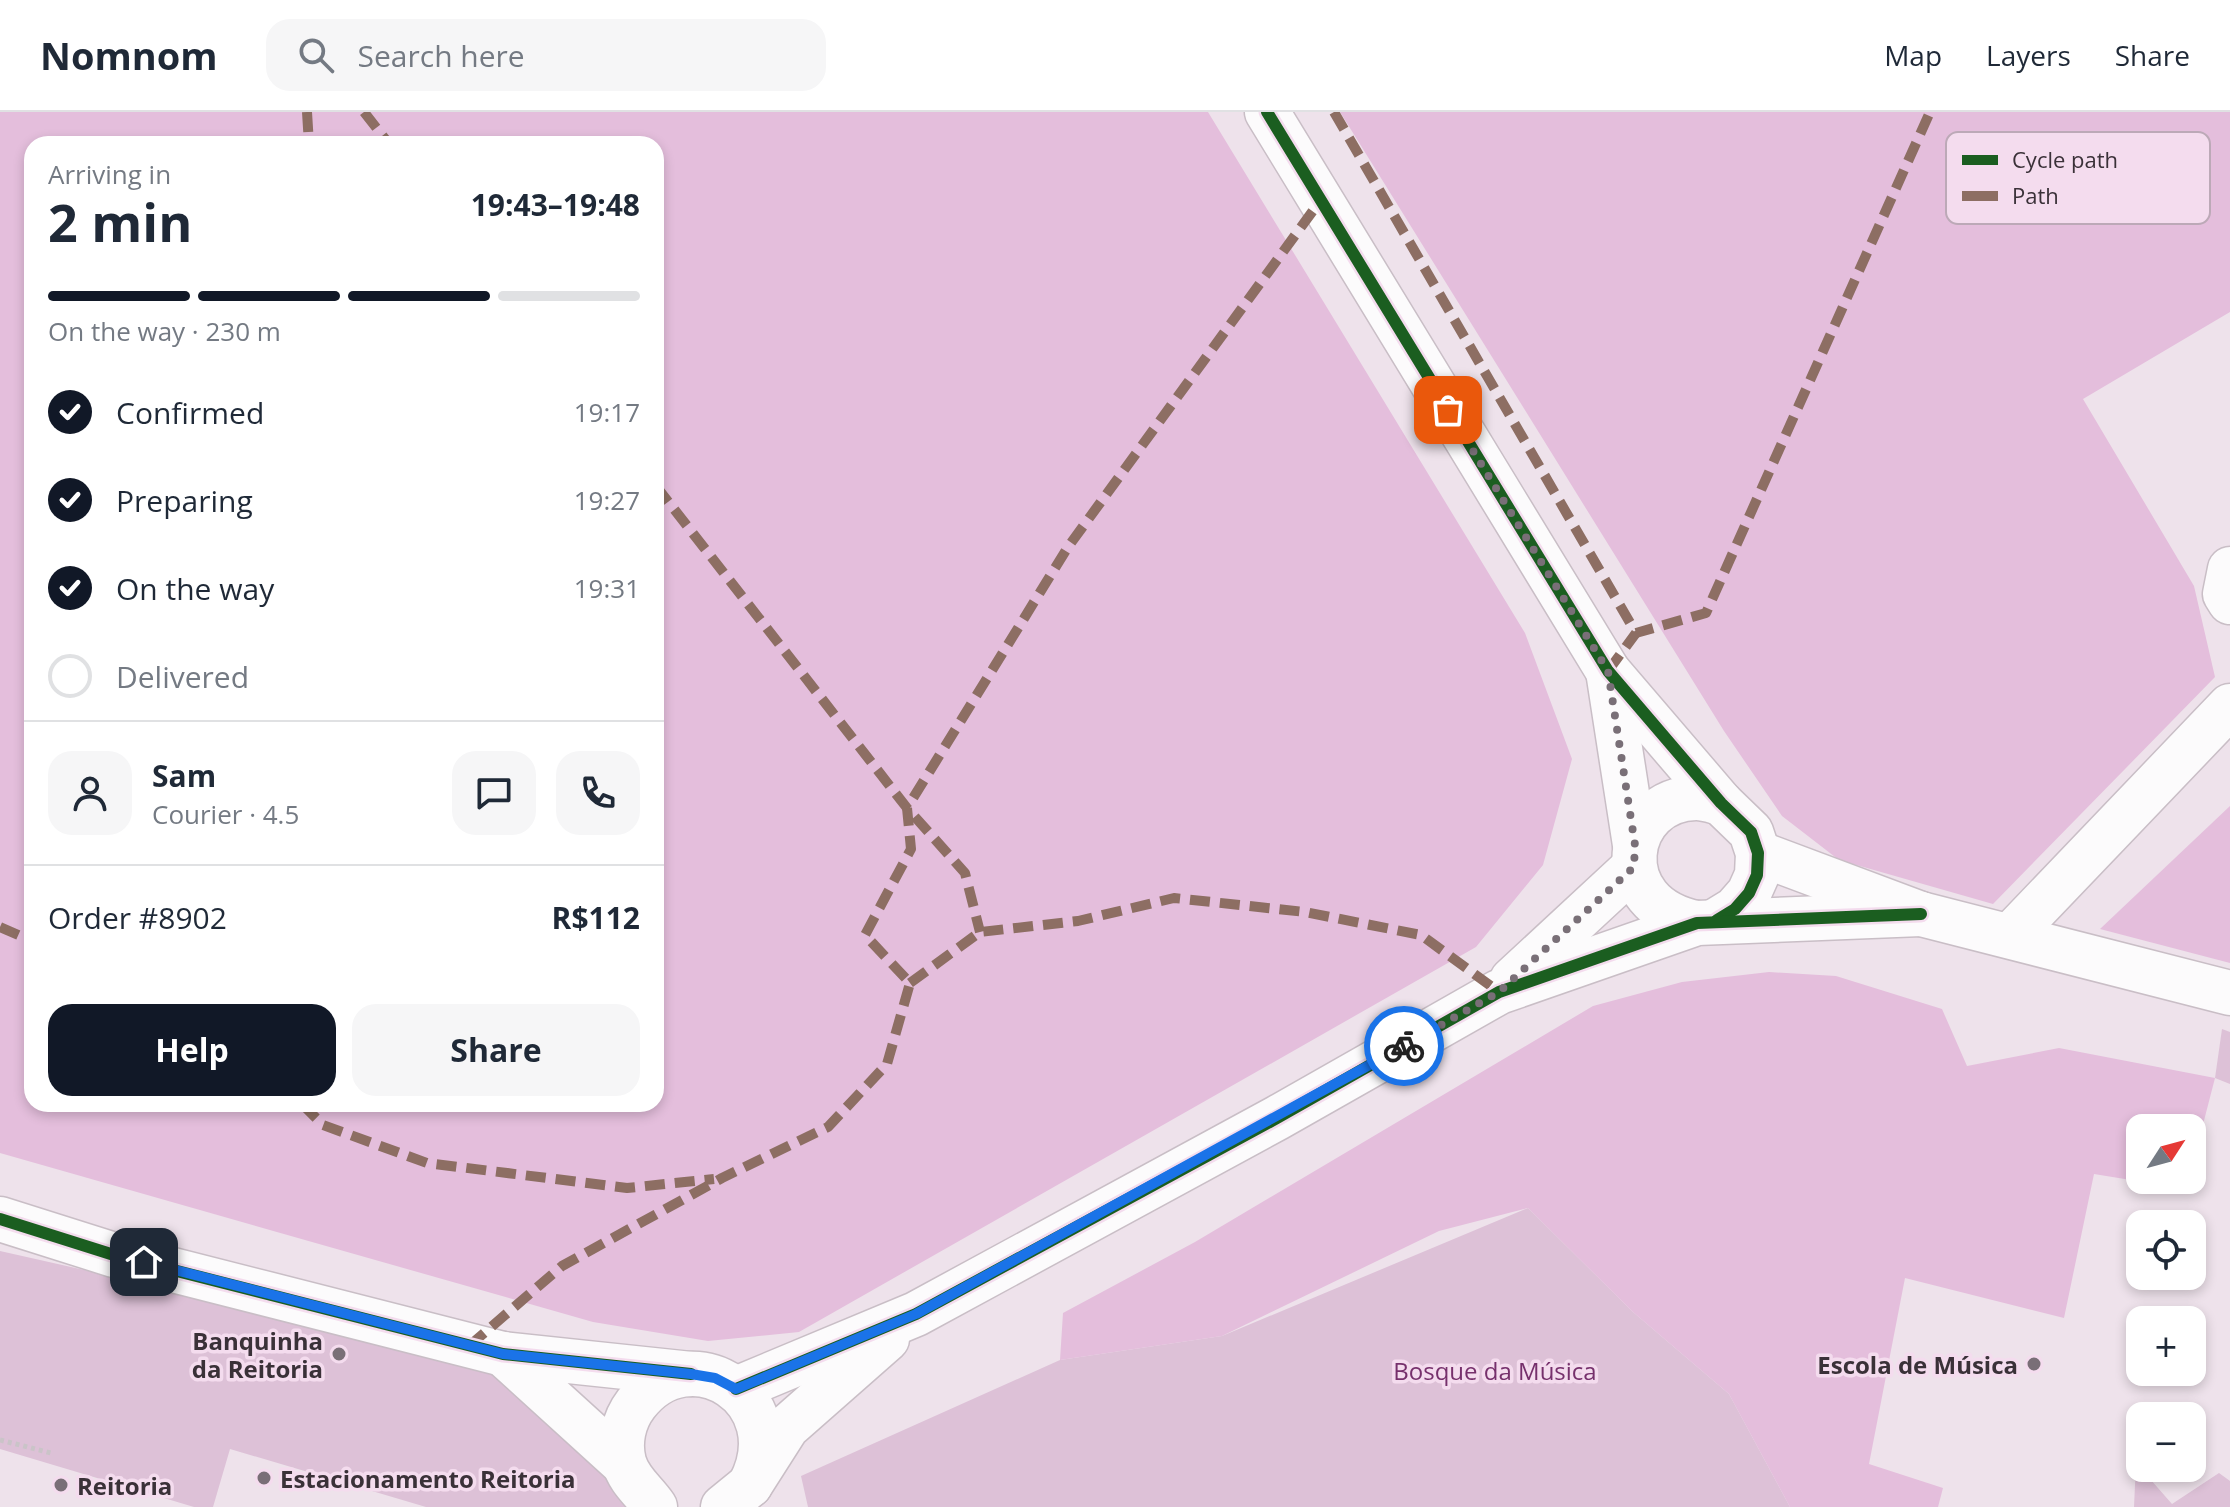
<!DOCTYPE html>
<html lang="en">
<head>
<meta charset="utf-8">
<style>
	:root { --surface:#fff; --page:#f6f6f7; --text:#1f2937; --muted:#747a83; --line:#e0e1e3; --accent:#111827 }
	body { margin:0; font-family:"Open Sans",sans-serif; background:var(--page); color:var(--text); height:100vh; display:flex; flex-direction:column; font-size:30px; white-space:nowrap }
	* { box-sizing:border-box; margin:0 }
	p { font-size:26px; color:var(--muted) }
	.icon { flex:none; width:44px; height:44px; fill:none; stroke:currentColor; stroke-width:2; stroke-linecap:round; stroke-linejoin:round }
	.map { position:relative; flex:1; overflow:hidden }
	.details { position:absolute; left:24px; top:24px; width:640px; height:976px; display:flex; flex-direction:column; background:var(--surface); border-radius:24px; box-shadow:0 4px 12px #0003 }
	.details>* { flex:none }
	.needle { width:52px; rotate:54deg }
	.fabs { position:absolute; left:2126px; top:1002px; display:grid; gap:16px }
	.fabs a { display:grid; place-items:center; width:80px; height:80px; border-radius:16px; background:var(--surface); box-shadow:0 4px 12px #0003; font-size:40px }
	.pin { position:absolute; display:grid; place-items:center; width:68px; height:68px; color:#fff; margin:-34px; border-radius:16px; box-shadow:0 4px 12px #0006 }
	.courier { position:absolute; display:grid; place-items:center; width:80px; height:80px; margin:-40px; border:6px solid #1a73e8; border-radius:50%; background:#fff; color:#222; box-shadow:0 2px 10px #0007 }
	.headline em { font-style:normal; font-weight:700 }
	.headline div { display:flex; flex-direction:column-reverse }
	.headline { display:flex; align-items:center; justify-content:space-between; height:136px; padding:0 24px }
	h1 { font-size:52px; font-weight:700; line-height:60px }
	.bar { display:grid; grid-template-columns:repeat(4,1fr); gap:12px 8px; align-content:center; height:96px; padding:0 24px }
	.bar i { height:10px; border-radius:6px; background:var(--line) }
	.bar .on { background:var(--accent) }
	.bar p { grid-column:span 4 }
	.line { display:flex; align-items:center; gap:20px; padding:0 24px; border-top:2px solid var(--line) }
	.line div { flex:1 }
	.round { display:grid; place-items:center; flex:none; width:84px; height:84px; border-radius:24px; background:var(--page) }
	ol { padding:0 24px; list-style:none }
	li { display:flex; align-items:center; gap:24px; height:88px }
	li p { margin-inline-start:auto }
	li .icon { padding:8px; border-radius:50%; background:var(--accent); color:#fff; stroke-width:4 }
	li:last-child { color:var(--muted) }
	li i { width:44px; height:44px; border:4px solid var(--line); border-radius:50% }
	.cta { display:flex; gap:16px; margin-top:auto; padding:16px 24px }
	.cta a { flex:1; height:92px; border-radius:24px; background:var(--accent); color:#fff; font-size:32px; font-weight:700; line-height:92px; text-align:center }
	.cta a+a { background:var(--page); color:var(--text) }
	header { display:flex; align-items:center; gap:48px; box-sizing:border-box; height:112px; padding:0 40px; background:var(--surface); border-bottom:2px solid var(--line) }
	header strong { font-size:38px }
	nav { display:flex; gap:44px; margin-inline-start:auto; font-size:28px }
	.search { width:560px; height:72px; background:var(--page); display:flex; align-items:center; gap:20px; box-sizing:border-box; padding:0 28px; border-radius:24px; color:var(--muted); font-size:30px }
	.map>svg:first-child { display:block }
</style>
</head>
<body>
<header>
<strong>Nomnom</strong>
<div class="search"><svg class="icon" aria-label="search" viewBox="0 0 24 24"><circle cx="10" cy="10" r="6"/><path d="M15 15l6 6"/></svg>Search here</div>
<nav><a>Map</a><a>Layers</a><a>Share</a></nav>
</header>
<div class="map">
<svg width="2230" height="1395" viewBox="0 0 2230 1395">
	<rect width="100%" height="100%" fill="#eee2eb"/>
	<g fill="#ddc1d7">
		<polygon points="2222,917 2230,920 2230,972 2215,966"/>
		<polygon points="1528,1096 1633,1200 1729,1282 1790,1395 808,1395 801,1364 1060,1248 1222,1224"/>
		<polygon points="0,1139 502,1252 638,1395 426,1395 230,1337 213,1395 194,1395 0,1337"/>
		<polygon points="2136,1351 2172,1392 2219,1361 2230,1369 2230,1395 2134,1395"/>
	</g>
	<g fill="#e4bedc" fill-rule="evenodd">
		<path d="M0,0H1208L1525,521L1572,647L1543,753L1476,835L799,1220L708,1229L593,1210L0,1041ZM32,32H656V992H32Z"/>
		<polygon points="1340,0 2230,0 2230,200 2083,287 2194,474 2215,565 1993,792 1839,748 1782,704 1724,619"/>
		<polygon points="2230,694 2230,851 2100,817"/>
		<polygon points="1769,860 1836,864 1942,897 1967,954 2059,936 2215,966 2192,1055 2192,1016 2140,1016 2140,1068 2189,1068 2186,1077 2094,1062 2064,1206 1905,1166 1869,1352 1943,1376 1938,1395 1790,1395 1729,1282 1633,1200 1528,1096 1439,1119 1222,1224 1060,1248 1063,1201 1195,1130 1593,894 1682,870"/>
	</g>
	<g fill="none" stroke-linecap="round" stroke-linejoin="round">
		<defs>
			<g id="minor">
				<polyline points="1267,0 1608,559 1721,691 1751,720 1758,741 1757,763 1749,781 1735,797 1717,808"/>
				<polyline points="2230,457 2225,482 2230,490"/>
				<polyline points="1608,559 1635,733"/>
				<polyline points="1758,741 1921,802 2230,881"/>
				<path d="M1697,811C1605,793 1623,687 1696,686C1704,686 1713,689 1721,691"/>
				<polyline points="2010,824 2230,594"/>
				<polyline points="1512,868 1634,755"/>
				<polyline points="0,1107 114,1143 503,1242 691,1262"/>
				<polyline points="503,1242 624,1352"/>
				<polyline points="736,1277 916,1202 1277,1006 1499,880 1697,811 1921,802"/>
				<path d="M655,1395C645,1380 629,1369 624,1350C619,1331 623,1309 636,1292C690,1221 795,1287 750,1373"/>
				<polyline points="723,1395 750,1373 787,1315 887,1227"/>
			</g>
		</defs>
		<use href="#minor" stroke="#c9bec6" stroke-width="47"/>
		<polyline stroke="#cac4c8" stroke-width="5" stroke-dasharray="4 4" stroke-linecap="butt" points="0,1328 51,1341"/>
		<use href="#minor" stroke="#fcfbfc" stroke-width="44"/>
		<g stroke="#8d6e63" stroke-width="10" stroke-dasharray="20 10" stroke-linecap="butt">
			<polyline points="307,0 309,32"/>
			<polyline points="364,0 389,32"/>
			<polyline points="1334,0 1636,521 1706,501 1930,0"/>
			<polyline points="656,374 907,696 965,761 980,820"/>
			<polyline points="1608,559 1636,521"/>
			<polyline points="0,815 32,829"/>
			<polyline points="910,871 980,820 1078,809 1174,786 1305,800 1421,823 1499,880"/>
			<polyline points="302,992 323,1013 427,1051 627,1076 714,1067"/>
			<polyline points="469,1234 562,1154 722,1066 828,1015 887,952 910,871 865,823 911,737 907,696 1068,435 1320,89"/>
		</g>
		<defs>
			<g id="cycleway">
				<polyline points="1267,0 1608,559 1721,691 1751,720 1758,741 1757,763 1749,781 1735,797 1717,808"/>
				<polyline points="0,1107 114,1143 503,1242 691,1262"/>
				<polyline points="736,1277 916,1202 1277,1006 1499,880 1697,811 1921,802"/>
			</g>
		</defs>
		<use href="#cycleway" stroke="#f4dcee" stroke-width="17"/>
		<use href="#cycleway" stroke="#1b5e20" stroke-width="12"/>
	</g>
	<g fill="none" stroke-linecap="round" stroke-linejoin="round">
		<polyline stroke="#796f77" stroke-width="8" stroke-dasharray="0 14.4" points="1404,934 1499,880 1634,755 1635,733 1608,559 1448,298"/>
		<polyline stroke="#1a73e8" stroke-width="10" points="144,1150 503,1242 691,1262 715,1266 736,1277 916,1202 1404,934"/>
	</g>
	<g fill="#796f77" stroke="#f4dcee" stroke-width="3">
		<circle cx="339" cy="1242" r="8"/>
		<circle cx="2034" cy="1252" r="8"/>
		<circle cx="264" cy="1366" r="8"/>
		<circle cx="61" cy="1373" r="8"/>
	</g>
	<g text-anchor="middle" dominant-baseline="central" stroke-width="7" stroke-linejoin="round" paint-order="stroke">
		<g font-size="24" font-weight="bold" fill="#3a3138" stroke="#f4dcee" text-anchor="end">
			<text x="323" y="1228">Banquinha<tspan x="323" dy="28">da Reitoria</tspan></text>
			<text x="2018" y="1252">Escola de Música</text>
			<text x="280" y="1366" text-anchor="start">Estacionamento Reitoria</text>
			<text x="77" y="1373" text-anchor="start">Reitoria</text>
		</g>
		<g font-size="24" fill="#76306c" stroke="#f4dcee">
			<text x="1495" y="1258">Bosque da Música</text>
		</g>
	</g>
	<rect x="1946" y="20" width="264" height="92" rx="12" fill="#f4dcee" stroke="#bca9b7" stroke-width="2"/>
	<rect x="1962" y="43" width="36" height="10" fill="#1b5e20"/>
	<rect x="1962" y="79" width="36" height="10" fill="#8d6e63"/>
	<g font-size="22" fill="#3a3138">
		<text x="2012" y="56">Cycle path</text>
		<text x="2012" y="92">Path</text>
	</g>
</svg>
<div class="fabs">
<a><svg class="needle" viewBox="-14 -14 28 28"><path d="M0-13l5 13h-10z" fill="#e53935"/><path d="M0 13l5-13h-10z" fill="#747a83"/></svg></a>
<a><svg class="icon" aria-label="locate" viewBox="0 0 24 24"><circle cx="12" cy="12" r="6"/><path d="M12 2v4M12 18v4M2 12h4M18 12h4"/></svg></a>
<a>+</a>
<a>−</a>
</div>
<div class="pin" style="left:1448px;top:298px;background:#ea580c"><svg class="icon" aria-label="bag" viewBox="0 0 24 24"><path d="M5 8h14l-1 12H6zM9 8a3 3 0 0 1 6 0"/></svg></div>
<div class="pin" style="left:144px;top:1150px;background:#1f2937"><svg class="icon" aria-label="home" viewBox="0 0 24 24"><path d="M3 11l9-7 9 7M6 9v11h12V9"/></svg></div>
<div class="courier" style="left:1404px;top:934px"><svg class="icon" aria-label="bike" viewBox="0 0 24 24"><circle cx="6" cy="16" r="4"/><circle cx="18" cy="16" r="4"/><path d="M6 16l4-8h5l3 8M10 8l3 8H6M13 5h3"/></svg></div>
<section class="details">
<div class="headline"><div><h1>2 min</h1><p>Arriving in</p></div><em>19:43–19:48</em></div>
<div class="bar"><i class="on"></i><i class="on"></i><i class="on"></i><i></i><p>On the way · 230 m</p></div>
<ol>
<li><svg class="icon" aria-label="check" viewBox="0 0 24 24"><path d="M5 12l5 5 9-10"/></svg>Confirmed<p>19:17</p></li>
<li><svg class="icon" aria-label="check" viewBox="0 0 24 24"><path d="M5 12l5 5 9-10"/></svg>Preparing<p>19:27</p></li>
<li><svg class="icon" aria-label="check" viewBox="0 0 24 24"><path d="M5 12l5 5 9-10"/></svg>On the way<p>19:31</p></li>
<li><i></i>Delivered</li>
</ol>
<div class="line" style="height:144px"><a class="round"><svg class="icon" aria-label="person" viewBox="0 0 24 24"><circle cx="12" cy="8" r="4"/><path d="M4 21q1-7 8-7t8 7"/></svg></a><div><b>Sam</b><p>Courier · 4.5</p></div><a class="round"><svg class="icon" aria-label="chat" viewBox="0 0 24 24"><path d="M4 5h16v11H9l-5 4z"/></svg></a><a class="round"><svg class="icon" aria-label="phone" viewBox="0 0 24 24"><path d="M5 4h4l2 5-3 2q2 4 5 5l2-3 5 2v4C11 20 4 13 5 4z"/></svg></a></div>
<div class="line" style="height:104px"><div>Order #8902</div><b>R$112</b></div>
<div class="cta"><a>Help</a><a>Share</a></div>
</section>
</div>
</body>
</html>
